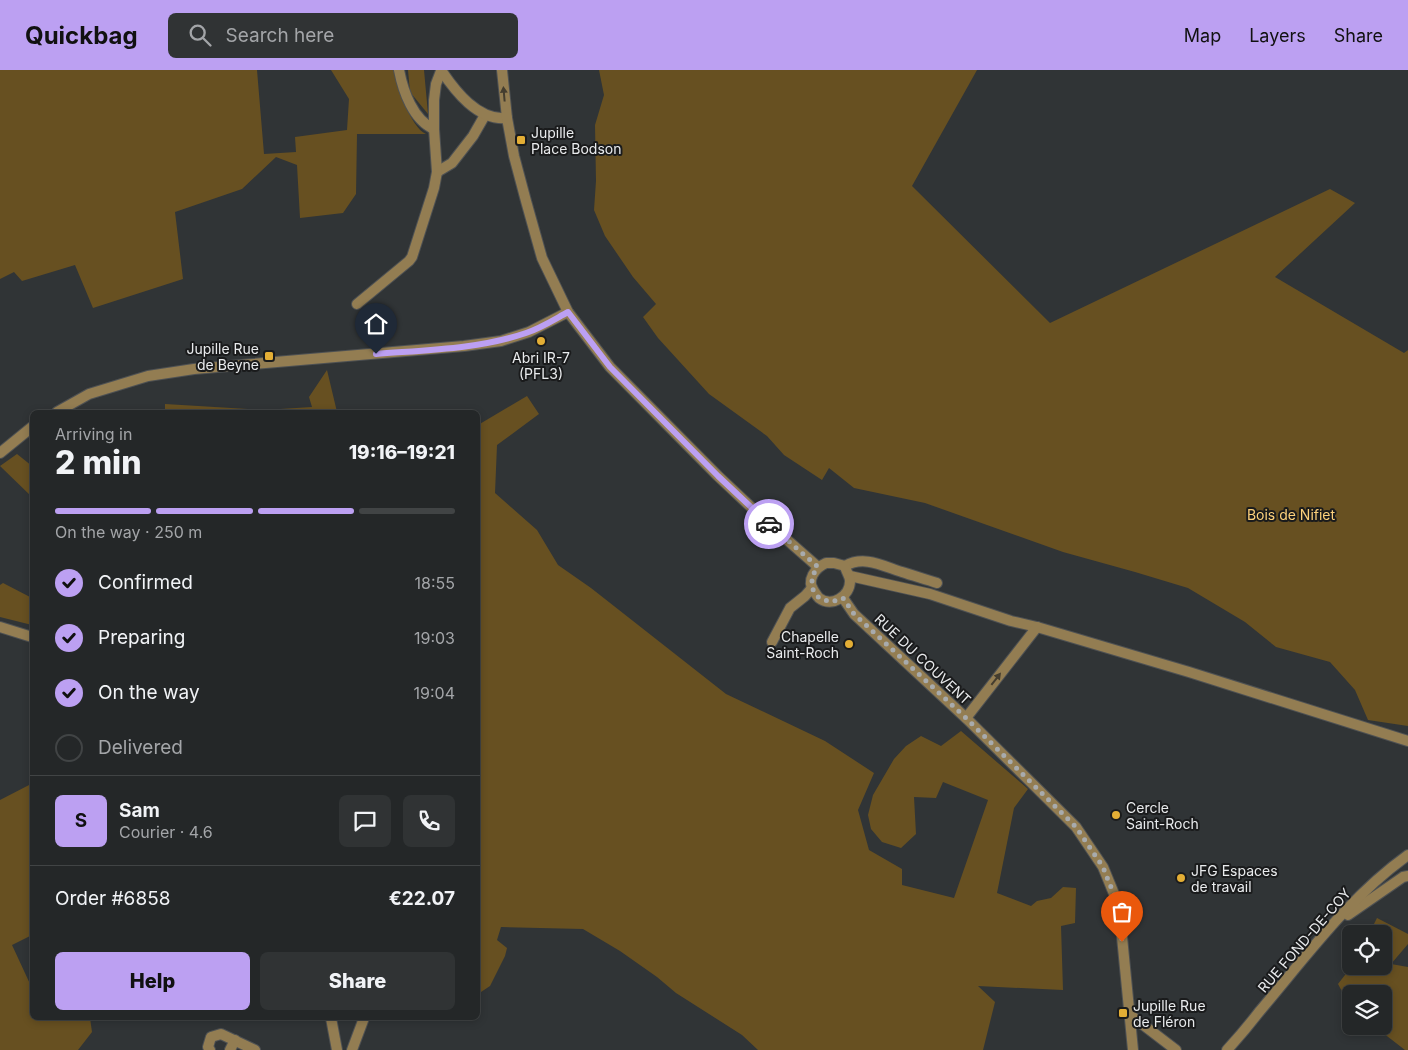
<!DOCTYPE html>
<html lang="en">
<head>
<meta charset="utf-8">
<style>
	:root { --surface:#242728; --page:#303334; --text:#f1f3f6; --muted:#a3a5a8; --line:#414445; --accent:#bca0f2 }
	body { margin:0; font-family:Inter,sans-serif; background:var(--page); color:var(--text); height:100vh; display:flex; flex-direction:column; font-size:19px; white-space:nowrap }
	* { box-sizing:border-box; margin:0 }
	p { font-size:16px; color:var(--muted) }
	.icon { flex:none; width:28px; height:28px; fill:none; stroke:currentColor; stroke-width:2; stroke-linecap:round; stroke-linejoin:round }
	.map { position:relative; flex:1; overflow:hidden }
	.sheet { position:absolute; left:30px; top:340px; width:450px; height:610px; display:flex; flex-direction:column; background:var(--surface); border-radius:8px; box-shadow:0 2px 8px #0003,0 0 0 1px var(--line) }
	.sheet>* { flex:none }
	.controls { position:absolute; left:1342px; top:855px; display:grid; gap:10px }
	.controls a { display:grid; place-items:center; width:50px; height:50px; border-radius:8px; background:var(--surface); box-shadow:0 2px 8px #0003,0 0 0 1px var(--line); font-size:25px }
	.pin { position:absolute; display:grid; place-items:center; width:42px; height:42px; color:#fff; margin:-51px -21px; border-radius:50% 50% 50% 0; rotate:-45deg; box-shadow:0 0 5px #0007 }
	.pin .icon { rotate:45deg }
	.courier { position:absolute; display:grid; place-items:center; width:50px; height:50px; margin:-25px; border:4px solid #bca0f2; border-radius:50%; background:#fff; color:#222; box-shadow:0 1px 6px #0007 }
	.head em { font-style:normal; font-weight:800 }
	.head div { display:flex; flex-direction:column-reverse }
	.head { display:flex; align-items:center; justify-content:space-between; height:85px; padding:0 25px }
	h1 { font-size:32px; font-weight:800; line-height:38px }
	.bar { display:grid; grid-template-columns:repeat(4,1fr); gap:8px 5px; align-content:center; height:60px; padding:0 25px }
	.bar i { height:6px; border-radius:4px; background:var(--line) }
	.bar .selected { background:var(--accent) }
	.bar p { grid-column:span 4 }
	.line { display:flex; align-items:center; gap:12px; padding:0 25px; border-top:1px solid var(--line) }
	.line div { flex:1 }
	.round { display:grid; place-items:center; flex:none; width:52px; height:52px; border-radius:8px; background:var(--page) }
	ol { padding:0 25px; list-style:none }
	li { display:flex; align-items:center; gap:15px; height:55px }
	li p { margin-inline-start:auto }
	li .icon { padding:5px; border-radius:50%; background:var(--accent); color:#111; stroke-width:4 }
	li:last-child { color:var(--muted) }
	li i { width:28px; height:28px; border:2px solid var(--line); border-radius:50% }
	.primary-button { display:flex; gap:10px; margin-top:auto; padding:10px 25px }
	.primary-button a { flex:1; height:58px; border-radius:8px; background:var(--accent); color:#111; font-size:20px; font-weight:800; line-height:58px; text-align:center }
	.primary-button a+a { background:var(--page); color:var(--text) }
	header { display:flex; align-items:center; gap:30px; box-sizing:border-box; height:70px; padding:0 25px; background:var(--accent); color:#111 }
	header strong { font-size:24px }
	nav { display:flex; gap:28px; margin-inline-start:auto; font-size:18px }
	.search { width:350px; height:45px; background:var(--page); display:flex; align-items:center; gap:12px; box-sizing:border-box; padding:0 18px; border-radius:8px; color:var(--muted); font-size:19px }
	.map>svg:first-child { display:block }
</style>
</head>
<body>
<header>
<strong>Quickbag</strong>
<div class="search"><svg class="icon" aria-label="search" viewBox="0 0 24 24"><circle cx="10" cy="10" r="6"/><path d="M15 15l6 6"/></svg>Search here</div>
<nav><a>Map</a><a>Layers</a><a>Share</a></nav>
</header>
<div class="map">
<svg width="1408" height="980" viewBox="0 0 1408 980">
	<rect width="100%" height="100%" fill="#303436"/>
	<g fill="#675021">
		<path d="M0,0H257L264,84L296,82L295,67L347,60L349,29L331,0H394C398,16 410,57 426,64H357L356,124L343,143L300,148L297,95L276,87L242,119L175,142L183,209L93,238L75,195L22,211L14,202L0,209Z"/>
		<polygon points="408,0 424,0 428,44 410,22"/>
		<polygon points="599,0 977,0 912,116 1050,253 1330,119 1355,133 1275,207 1404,283 1408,280 1408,656 1368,650 1355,620 1330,592 1276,577 1245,552 1188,518 1135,502 1063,482 925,433 854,418 829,398 822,410 784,385 767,366 709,324 658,268 643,247 656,234 633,207 605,166 594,140 596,111 595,55 604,25"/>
		<polygon points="327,300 337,342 165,342 165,334 264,340 312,337 309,327"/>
		<polygon points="527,326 539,344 497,375 495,423 537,460 558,495 591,518 726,624 825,671 874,703 858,740 869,780 902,799 902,815 954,828 988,730 943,712 936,728 914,727 916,764 901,778 882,772 871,759 868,745 873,725 894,689 906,676 921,666 941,676 961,661 1028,719 1014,738 997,823 1031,836 1037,831 1051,828 1063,817 1076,818 1075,853 1061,856 1063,920 978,916 995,932 983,980 758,980 742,965 676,923 657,907 620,881 583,859 501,857 497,870 507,878 505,886 490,916 478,924 478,355"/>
		<polygon points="17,384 32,396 32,427 0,396"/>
		<polygon points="3,513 32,528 32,555 0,547 0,515"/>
		<polygon points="31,714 32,716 32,865 12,875 31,916 32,916 32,948 90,948 92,962 78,980 0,980 0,730"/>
		<polygon points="1377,848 1408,864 1408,874 1391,894 1408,897 1408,980 1405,980 1374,956 1384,956 1384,924 1351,924 1351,938 1338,914 1352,896 1384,896 1384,864 1369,864"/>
	</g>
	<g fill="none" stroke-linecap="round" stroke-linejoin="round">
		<defs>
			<g id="minor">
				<path d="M399,0C403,21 413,50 434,59"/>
				<polyline points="437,102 452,93 473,66 485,45"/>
				<polyline points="357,234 409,191 412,187 434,118 437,102 434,59 434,30 436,14 441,1"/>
				<path d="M845,496C864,485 883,496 902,502C914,506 925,509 937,513"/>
				<polyline points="850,506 930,524 1011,551 1037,557 1189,602 1408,671"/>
				<polyline points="772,572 790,538 805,526 812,518"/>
				<polyline points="966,648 1037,557"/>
				<polyline points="1348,845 1403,807 1408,806"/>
				<polyline points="1129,944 1176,980"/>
				<polyline points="210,980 208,977 211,967 221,964 255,980"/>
				<polyline points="230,980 235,970"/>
				<polyline points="352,980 364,948"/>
				<path d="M1227,980C1238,968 1249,955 1259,942C1305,888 1349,827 1408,785"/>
			</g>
			<g id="tertiary">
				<path d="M441,0C455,21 478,51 507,48"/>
				<polyline points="502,0 507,48 514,86 526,131 542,188 568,242 610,297 718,406 769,454 818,497"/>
				<polyline points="57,342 89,324 148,306 194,299 464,276 501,271 529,262 568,242"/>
				<polyline points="0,383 32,357"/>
				<path d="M826,493H834L845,496C846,502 850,506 850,511C850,526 832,538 819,528C817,526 816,524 814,521C806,510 815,498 826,493Z"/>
				<polyline points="843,528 854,544 966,648 1076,757 1103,797 1119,836 1133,980"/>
				<polyline points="0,557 32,567"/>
				<polyline points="331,948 337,980"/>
			</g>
		</defs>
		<use href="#minor" stroke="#4e5153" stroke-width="12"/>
		<use href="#tertiary" stroke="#4e5153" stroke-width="12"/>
		<use href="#minor" stroke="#937d52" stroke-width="10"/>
		<use href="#tertiary" stroke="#937d52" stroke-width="10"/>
	</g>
	<defs><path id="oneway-solid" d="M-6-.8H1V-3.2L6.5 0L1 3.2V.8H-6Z" transform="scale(1.25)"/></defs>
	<g fill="#443d2f">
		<use href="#oneway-solid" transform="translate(504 24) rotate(-95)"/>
		<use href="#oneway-solid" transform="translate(996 609) rotate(-52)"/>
	</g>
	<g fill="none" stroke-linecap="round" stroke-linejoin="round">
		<polyline stroke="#a8abad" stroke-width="5" stroke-dasharray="0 9" points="769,454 818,497 812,506 812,518 819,528 831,532 843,528 854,544 966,648 1076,757 1103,797 1108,810 1119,836 1122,872"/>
		<path stroke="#bca0f2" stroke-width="6" d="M376,284C426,280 479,279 526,263C541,258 555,249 568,242L610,297L718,406L769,454"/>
	</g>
	<g fill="#e3ae35" stroke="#1a1b1c" stroke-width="2">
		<rect x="516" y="65" width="10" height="10" rx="2.5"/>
		<circle cx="541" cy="271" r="5"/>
		<rect x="264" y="281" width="10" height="10" rx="2.5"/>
		<circle cx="849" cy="574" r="5"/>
		<circle cx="1116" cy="745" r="5"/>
		<circle cx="1181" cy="808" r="5"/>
		<rect x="1118" y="938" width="10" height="10" rx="2.5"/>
	</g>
	<g text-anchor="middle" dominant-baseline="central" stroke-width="4" stroke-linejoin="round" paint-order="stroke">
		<g font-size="14" fill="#e9ebed" stroke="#1a1b1c" text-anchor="start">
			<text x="531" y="62">Jupille<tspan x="531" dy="16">Place Bodson</tspan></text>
			<text x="259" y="278" text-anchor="end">Jupille Rue<tspan x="259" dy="16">de Beyne</tspan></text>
			<text x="541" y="287" text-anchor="middle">Abri IR-7<tspan x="541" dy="16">(PFL3)</tspan></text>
			<text x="839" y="566" text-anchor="end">Chapelle<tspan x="839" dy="16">Saint-Roch</tspan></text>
			<text x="1126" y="737">Cercle<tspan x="1126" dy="16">Saint-Roch</tspan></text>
			<text x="1191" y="800">JFG Espaces<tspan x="1191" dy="16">de travail</tspan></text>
			<text x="1133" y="935">Jupille Rue<tspan x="1133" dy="16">de Fléron</tspan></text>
		</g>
		<g font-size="14" fill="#fdd17b" stroke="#1a1b1c">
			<text x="1291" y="444">Bois de Nifiet</text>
		</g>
		<g font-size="14" fill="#e9ebed" stroke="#1a1b1c">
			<text transform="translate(923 589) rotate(43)">RUE DU COUVENT</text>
			<text transform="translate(1304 870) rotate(-49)">RUE FOND-DE-COY</text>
		</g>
	</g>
</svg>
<div class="controls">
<a><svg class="icon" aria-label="locate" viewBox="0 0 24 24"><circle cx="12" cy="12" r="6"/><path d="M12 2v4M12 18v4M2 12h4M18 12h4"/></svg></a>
<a><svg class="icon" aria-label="layers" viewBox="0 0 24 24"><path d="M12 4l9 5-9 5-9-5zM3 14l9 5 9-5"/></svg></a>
</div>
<div class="pin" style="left:1122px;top:872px;background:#ea580c"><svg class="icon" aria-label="bag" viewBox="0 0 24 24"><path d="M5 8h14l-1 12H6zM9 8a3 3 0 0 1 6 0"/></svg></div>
<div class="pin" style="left:376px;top:284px;background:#1f2937"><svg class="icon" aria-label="home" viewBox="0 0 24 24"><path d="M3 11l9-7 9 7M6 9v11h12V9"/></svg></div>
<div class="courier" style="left:769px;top:454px"><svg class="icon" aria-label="car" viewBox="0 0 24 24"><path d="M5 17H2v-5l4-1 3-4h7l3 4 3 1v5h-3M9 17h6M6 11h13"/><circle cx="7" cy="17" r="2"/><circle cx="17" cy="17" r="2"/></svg></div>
<section class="sheet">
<div class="head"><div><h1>2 min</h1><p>Arriving in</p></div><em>19:16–19:21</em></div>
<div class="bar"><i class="selected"></i><i class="selected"></i><i class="selected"></i><i></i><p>On the way · 250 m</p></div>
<ol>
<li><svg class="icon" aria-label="check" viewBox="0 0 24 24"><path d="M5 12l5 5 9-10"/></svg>Confirmed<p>18:55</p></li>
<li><svg class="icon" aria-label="check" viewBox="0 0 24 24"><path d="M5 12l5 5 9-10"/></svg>Preparing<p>19:03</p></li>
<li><svg class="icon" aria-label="check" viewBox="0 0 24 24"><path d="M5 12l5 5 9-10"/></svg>On the way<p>19:04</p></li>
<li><i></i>Delivered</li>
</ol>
<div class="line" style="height:90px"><b class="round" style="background:var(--accent);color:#111">S</b><div><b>Sam</b><p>Courier · 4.6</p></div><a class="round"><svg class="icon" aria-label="chat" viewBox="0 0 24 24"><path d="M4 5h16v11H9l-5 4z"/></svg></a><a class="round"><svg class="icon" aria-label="phone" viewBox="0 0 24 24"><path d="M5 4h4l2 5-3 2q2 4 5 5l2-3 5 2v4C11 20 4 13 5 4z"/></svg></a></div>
<div class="line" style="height:65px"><div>Order #6858</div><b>€22.07</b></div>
<div class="primary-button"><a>Help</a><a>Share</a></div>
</section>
</div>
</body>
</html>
